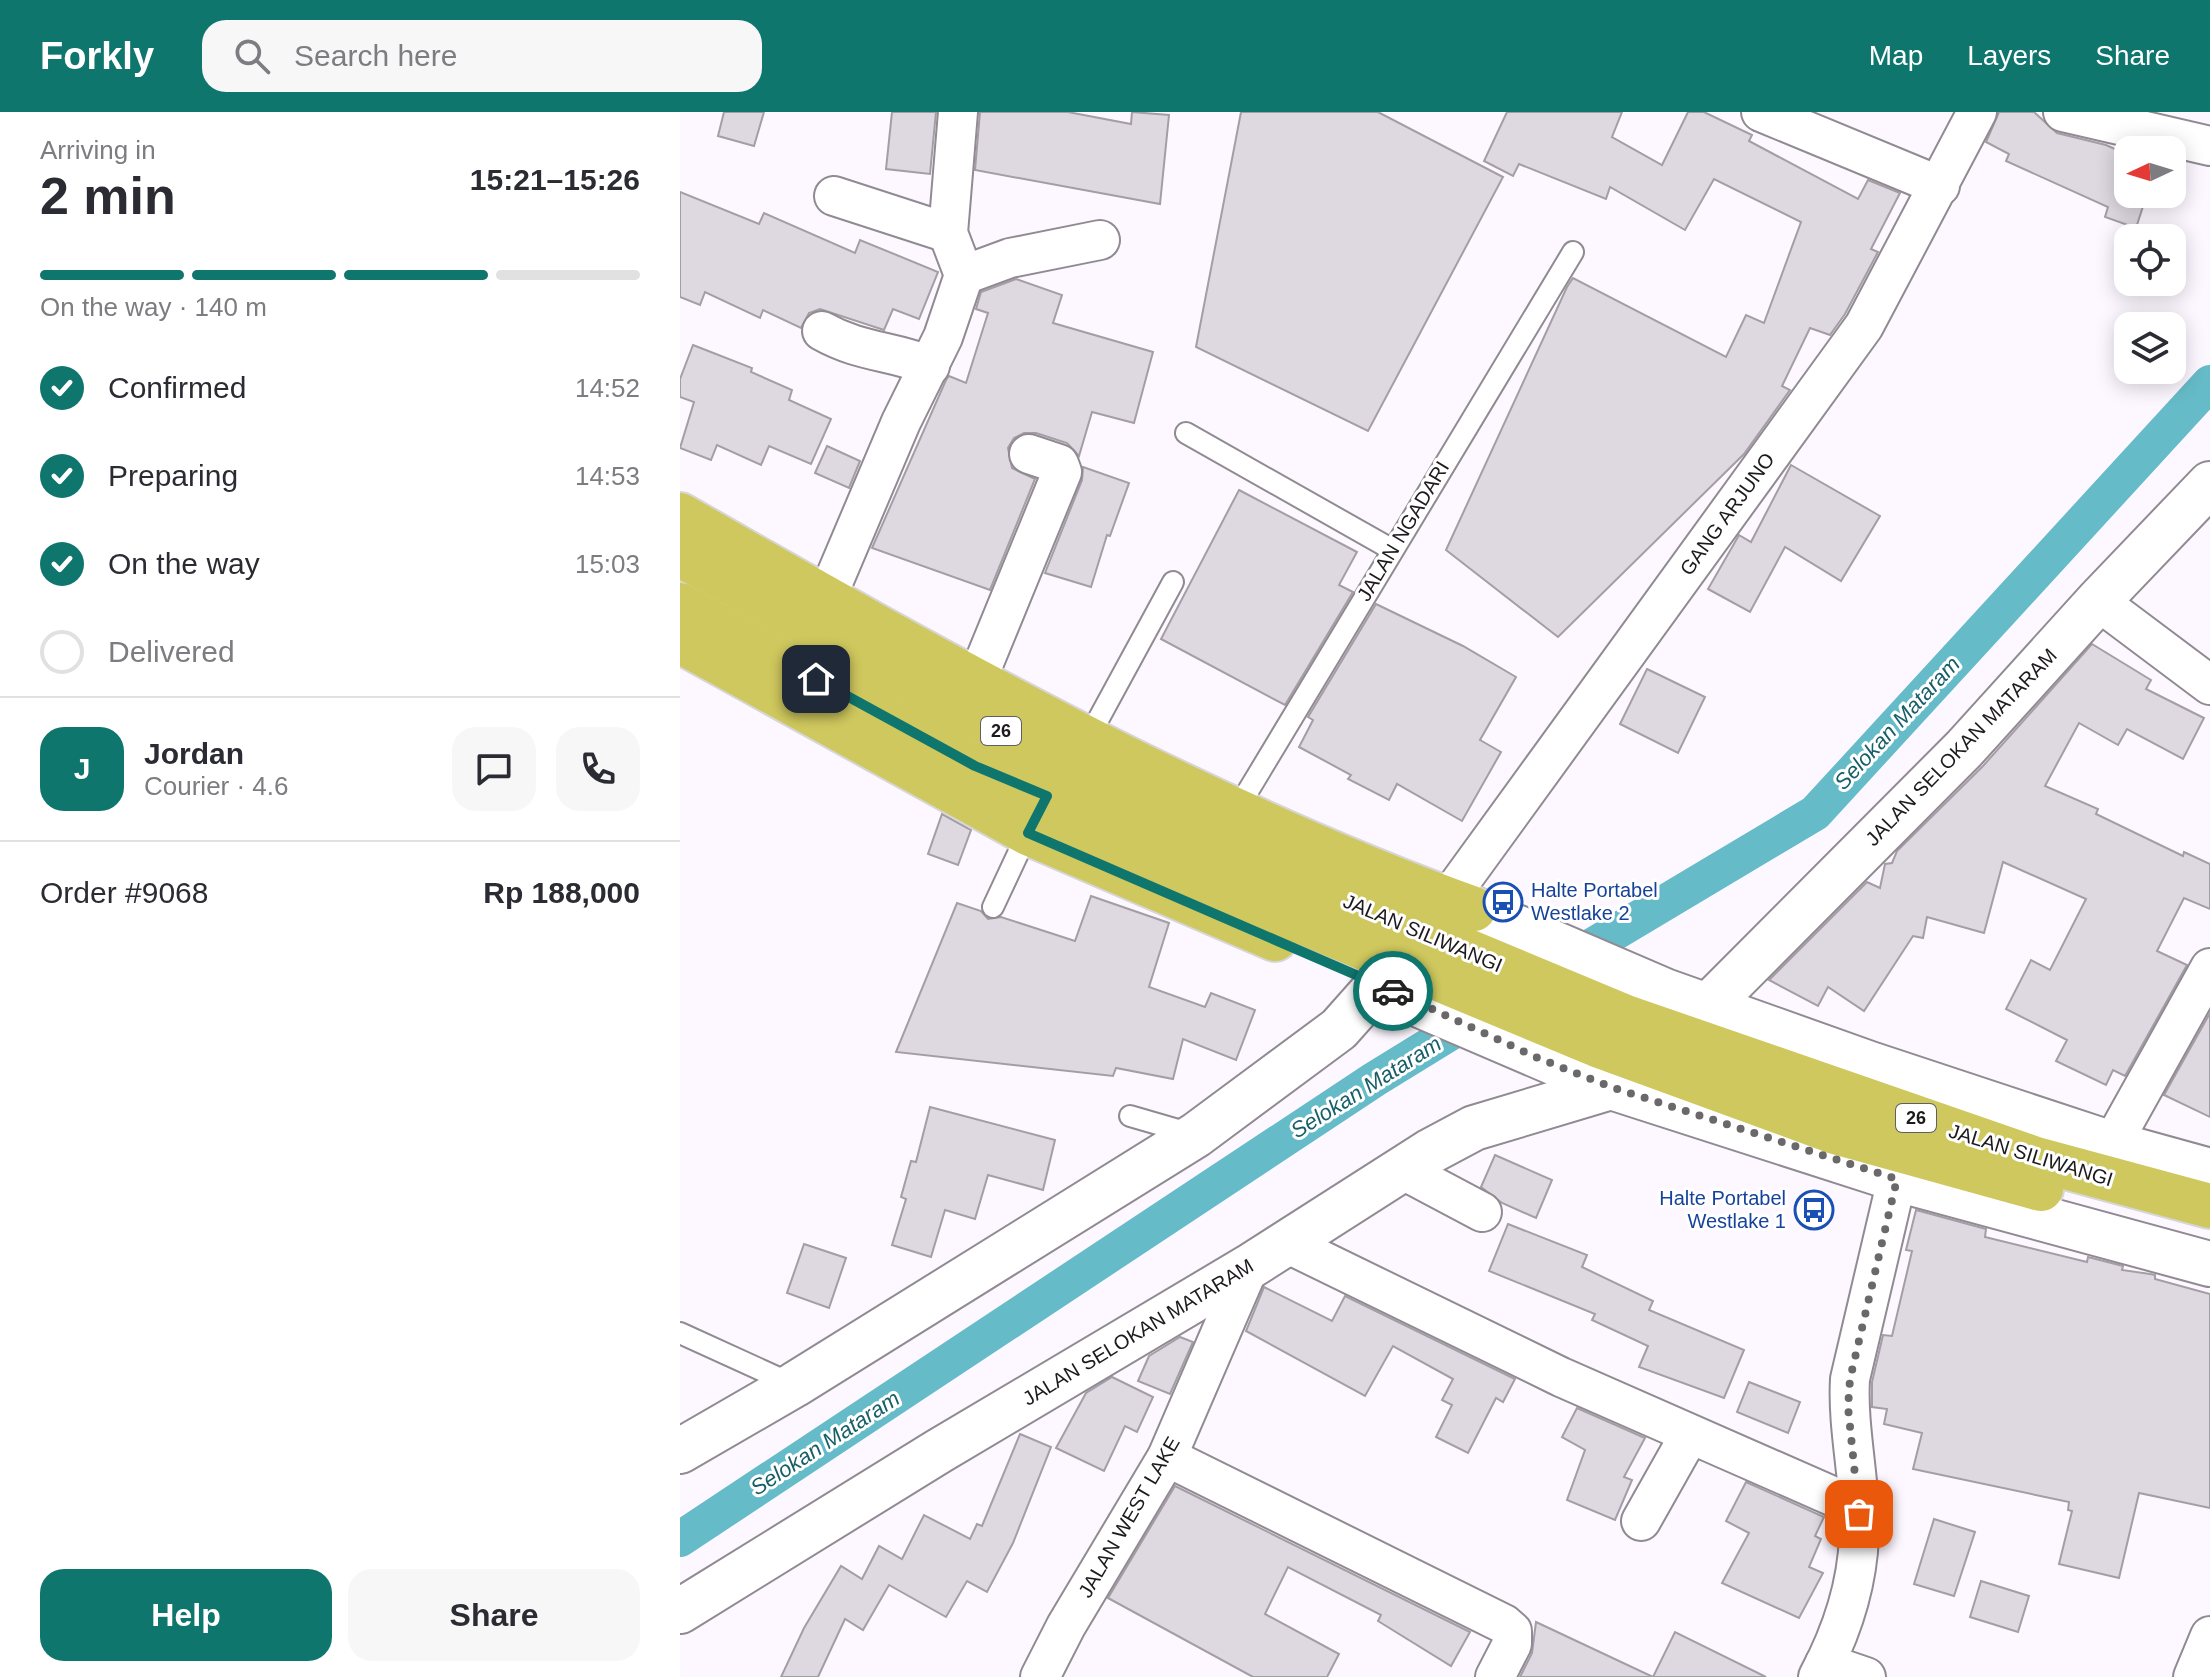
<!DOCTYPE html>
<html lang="en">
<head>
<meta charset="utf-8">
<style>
	:root { --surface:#fff; --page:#f7f7f7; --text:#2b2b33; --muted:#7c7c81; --line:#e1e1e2; --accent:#0f766e }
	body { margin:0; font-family:Arial,sans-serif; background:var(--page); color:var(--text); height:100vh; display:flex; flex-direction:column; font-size:30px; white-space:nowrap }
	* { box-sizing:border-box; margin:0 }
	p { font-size:26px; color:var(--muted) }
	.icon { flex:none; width:44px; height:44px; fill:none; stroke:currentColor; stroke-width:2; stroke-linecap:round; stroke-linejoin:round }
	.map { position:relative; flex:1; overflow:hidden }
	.details { display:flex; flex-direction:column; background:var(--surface); width:680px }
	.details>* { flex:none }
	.needle { width:52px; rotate:266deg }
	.buttons { position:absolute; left:1434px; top:24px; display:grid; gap:16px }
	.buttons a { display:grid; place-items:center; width:72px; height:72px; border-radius:16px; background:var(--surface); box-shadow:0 4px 20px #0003; font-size:40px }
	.pin { position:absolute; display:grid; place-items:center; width:68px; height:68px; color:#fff; margin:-34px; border-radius:16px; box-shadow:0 4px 12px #0006 }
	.courier { position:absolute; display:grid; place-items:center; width:80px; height:80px; margin:-40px; border:6px solid #0f766e; border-radius:50%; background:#fff; color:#222; box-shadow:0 2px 10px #0007 }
	.overview em { font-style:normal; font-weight:800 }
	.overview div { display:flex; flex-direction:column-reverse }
	.overview { display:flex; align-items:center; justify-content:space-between; height:136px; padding:0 40px }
	h1 { font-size:52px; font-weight:800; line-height:60px }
	.bar { display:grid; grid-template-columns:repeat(4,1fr); gap:12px 8px; align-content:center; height:96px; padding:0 40px }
	.bar i { height:10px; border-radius:6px; background:var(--line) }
	.bar .current { background:var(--accent) }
	.bar p { grid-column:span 4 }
	.line { display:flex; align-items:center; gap:20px; padding:0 40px; border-top:2px solid var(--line) }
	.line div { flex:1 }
	.round { display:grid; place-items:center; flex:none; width:84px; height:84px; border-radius:24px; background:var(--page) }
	ol { padding:0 40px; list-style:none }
	li { display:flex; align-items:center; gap:24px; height:88px }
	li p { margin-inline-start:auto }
	li .icon { padding:8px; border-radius:50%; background:var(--accent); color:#fff; stroke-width:4 }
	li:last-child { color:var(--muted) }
	li i { width:44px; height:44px; border:4px solid var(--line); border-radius:50% }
	.primary-button { display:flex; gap:16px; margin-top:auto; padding:16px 40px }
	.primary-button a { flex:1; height:92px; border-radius:24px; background:var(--accent); color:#fff; font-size:32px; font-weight:800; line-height:92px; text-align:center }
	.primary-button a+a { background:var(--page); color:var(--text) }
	header { display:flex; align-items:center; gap:48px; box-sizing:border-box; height:112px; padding:0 40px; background:var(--accent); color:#fff }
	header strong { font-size:38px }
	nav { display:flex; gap:44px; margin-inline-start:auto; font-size:28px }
	.search { width:560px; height:72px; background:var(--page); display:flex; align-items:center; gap:20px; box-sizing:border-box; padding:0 28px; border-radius:24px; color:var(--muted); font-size:30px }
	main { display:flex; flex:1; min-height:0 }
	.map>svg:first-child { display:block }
</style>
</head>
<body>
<header>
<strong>Forkly</strong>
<div class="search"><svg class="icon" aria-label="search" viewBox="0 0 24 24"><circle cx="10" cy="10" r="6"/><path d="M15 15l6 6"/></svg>Search here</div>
<nav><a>Map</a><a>Layers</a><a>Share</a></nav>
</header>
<main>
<section class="details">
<div class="overview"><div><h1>2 min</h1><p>Arriving in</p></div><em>15:21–15:26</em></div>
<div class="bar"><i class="current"></i><i class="current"></i><i class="current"></i><i></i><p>On the way · 140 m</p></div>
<ol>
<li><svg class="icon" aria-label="check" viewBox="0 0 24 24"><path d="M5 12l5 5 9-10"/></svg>Confirmed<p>14:52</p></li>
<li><svg class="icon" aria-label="check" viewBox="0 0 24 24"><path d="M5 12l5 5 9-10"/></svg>Preparing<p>14:53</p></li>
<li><svg class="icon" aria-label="check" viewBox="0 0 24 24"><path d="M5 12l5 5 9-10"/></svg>On the way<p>15:03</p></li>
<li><i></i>Delivered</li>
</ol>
<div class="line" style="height:144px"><b class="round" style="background:var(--accent);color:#fff">J</b><div><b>Jordan</b><p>Courier · 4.6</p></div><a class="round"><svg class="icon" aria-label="chat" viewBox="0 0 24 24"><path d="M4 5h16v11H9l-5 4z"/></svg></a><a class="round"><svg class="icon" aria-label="phone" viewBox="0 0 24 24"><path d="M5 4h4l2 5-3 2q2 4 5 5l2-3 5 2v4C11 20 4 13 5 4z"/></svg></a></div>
<div class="line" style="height:104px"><div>Order #9068</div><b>Rp 188,000</b></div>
<div class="primary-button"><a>Help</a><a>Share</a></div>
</section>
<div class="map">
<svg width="1530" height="1565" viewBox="0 0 1530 1565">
	<rect width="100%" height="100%" fill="#fdf8ff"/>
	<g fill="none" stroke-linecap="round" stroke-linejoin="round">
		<g stroke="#66bbc8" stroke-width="36">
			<polyline points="882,852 1135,701 1530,271"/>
			<polyline points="0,1427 695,967 804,900"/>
		</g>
	</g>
	<g fill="#ded8e0" stroke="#a49da5" stroke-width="2">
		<polygon points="44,0 84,0 74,34 38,24"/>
		<polygon points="212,0 256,0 250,62 206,57"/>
		<polygon points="300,0 388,0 451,12 452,0 489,3 480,92 295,58"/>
		<polygon points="561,0 698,0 823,65 688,319 516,235"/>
		<polygon points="827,0 942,0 932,25 982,53 1008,0 1024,0 1072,23 1069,29 1178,87 1188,68 1220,81 1191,137 1198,140 1165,202 1150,223 1130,216 1102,274 1110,278 1064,342 878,525 766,438 887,175 893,166 1046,245 1066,203 1084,211 1121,110 1034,67 1005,118 930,75 926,87 839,52 833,64 804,49"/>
		<polygon points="1319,0 1354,0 1377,21 1426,33 1446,42 1448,38 1450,38 1448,82 1467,82 1456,116 1425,105 1428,95 1326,49 1329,42 1306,30"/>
		<polygon points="0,80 79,112 84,101 175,141 180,128 258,160 239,207 213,197 204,218 140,197 129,201 121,216 83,198 80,206 25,180 20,193 0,185"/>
		<polygon points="336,167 382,183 373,211 473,240 454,311 412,300 399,344 387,331 356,321 344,321 334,326 328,336 332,356 355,367 310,478 192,436 266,268 269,264 286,271 308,201 296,197 301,180"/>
		<polygon points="13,233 72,256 71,260 112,278 109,288 151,307 131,352 89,334 81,353 37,333 31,348 0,336 14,290 0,285 0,267"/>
		<polygon points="147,334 180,349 169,376 135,361"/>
		<polygon points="1111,353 1200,404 1161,469 1105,435 1070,500 1028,477 1059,423 1071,430"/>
		<polygon points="403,355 449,371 430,424 427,423 411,475 365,461 402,368"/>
		<polygon points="559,378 677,440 659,473 673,480 605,593 481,527"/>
		<polygon points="696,492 783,534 836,565 800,628 821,640 782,709 717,672 709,688 668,667 671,663 619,635 633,608 628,605"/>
		<polygon points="1412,532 1471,568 1466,577 1524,606 1503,647 1447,617 1438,633 1399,611 1365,674 1418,697 1416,702 1503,744 1504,740 1530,752 1530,797 1504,786 1477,839 1507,853 1445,964 1433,958 1426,973 1376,949 1387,928 1326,897 1351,848 1370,858 1406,787 1323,750 1304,821 1247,805 1243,826 1233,824 1184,899 1148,875 1138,894 1089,868 1187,770 1200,776 1205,752 1212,751 1217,739 1303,654"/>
		<polygon points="967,557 1025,585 998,641 940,612"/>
		<polygon points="262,702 291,718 278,753 248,742"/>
		<polygon points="411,784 489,811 469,875 525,895 531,881 575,898 556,948 503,927 493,967 436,956 433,964 216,940 277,791 301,799 308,807 321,805 395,829"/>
		<polygon points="1530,901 1530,1005 1484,983"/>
		<polygon points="250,995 375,1028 363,1078 308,1063 295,1107 265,1098 251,1145 212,1133 226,1087 221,1085 231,1049 236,1050"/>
		<polygon points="815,1043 872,1068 856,1106 822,1091 801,1075"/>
		<polygon points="1236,1098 1306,1117 1305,1125 1407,1150 1408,1145 1412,1146 1443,1154 1442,1158 1470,1162 1475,1163 1475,1167 1530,1182 1530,1396 1459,1381 1439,1466 1379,1452 1392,1399 1388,1398 1389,1390 1233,1357 1242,1321 1204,1312 1207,1297 1192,1295 1192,1270 1203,1223 1212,1224 1232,1139 1226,1138"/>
		<polygon points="828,1112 907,1143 902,1155 973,1189 969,1198 1064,1238 1044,1286 959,1255 968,1234 912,1208 915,1202 809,1159"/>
		<polygon points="124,1132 166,1146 149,1196 107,1181"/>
		<polygon points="584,1175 652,1209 665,1184 835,1267 823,1290 816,1286 788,1341 756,1325 772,1293 762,1288 773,1267 713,1234 685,1284 566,1219"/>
		<polygon points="500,1225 513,1230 490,1282 458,1269 469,1244"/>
		<polygon points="432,1265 473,1285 457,1320 445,1314 424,1359 376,1336 406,1281"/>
		<polygon points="1069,1270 1120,1290 1108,1321 1057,1300"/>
		<polygon points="897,1296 965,1326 944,1365 952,1368 935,1408 887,1388 905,1338 882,1325"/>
		<polygon points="340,1322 371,1335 333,1431 307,1480 287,1469 266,1505 209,1473 183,1518 165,1507 138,1565 101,1565 124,1516 161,1454 182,1467 199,1434 222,1447 244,1403 290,1427 297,1412 302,1414"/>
		<polygon points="1066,1370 1144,1405 1135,1424 1141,1427 1129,1455 1143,1461 1119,1506 1042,1471 1069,1421 1046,1409"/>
		<polygon points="495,1374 790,1520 771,1554 698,1509 701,1503 608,1455 585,1502 659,1542 647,1565 573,1565 428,1486"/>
		<polygon points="1254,1407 1295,1420 1274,1484 1234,1472"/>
		<polygon points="1301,1469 1349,1484 1338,1520 1290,1505"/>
		<polygon points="856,1510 973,1565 995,1520 1086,1565 840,1565 852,1541"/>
	</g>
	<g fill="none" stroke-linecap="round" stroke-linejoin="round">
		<defs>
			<g id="lane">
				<polyline points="506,321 711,437"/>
				<polyline points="406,630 493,470"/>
				<polyline points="556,699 893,140"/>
				<polyline points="313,795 350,716"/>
				<polyline points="450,1004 512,1022"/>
				<polyline points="0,1221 114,1273"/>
			</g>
			<g id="street">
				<polyline points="1081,0 1260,74"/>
				<polyline points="1383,0 1530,34"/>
				<polyline points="154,84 268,121"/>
				<polyline points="284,163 330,146 420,128"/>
				<path d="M142,219C181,241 211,238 250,254"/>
				<polyline points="146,487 221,310 263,225 284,163 268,121 278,0"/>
				<polyline points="1418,489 1530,573"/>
				<polyline points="296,570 382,360 379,352 349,342"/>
				<polyline points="768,787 1184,214 1297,0"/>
				<polyline points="1432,1032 1530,856"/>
				<polyline points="721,1057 802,1100"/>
				<polyline points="604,1130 881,1265 1177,1395"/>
				<polyline points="487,1345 824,1512 832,1519 832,1532 815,1565"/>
				<polyline points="961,1409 1010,1322"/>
				<polyline points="1145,1551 1186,1565"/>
				<polyline points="360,1565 386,1514 487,1345 569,1155"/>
				<path d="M1138,1565C1161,1522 1177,1474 1179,1425C1182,1373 1167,1320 1170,1267L1217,1067"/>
				<polyline points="1513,1565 1530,1524"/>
			</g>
			<g id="secondary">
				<polyline points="794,797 985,879 1193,953 1432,1032 1530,1059"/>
				<polyline points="728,888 931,975 1217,1067 1530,1152"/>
				<polyline points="1029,893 1284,637 1418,489 1530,372"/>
				<polyline points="0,1339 114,1273 516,1023 659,917 699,872"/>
				<polyline points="0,1499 259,1339 569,1155 749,1040 794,1016 931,975"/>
			</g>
			<g id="highway">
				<path d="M0,403C256,550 516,696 794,797"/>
				<polyline points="0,443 342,630 648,781 946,905 1356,1047 1530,1094"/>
				<polyline points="0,493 295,654 367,684 631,814 917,933 1155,1020 1361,1077"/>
				<polyline points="0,529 348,721 595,827"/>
			</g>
		</defs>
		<use href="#lane" stroke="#918a92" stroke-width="24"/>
		<use href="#street" stroke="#918a92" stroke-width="42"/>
		<use href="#secondary" stroke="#918a92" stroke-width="48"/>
		<use href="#highway" stroke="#d6d6d6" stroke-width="48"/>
		<use href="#lane" stroke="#fff" stroke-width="20"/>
		<use href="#street" stroke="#fff" stroke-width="38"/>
		<use href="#secondary" stroke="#fff" stroke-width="44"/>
		<use href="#highway" stroke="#cfc85e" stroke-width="44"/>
	</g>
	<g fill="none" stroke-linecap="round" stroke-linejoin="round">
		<polyline stroke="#6b686c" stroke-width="8" stroke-dasharray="0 14.4" points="713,879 858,946 931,975 1217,1067 1170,1267 1168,1295 1179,1402"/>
		<polyline stroke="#0f766e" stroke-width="10" points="136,567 295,654 367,684 348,721 713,879"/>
	</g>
	<defs>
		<symbol id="bus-ring" viewBox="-11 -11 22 22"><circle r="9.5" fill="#fff" stroke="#1a4fb4" stroke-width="1.5"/><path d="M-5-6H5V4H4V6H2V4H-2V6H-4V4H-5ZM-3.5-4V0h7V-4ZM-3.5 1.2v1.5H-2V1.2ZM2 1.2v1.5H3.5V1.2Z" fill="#1a4fb4"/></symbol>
	</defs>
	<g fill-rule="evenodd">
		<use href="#bus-ring" x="801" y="768" width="44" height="44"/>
		<use href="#bus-ring" x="1112" y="1076" width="44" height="44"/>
	</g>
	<g text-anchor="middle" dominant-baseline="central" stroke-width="6" stroke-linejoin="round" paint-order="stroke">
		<g fill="#fff" stroke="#615f61" stroke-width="2">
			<rect x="301" y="605" width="40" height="28" rx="6"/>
			<rect x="1216" y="992" width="40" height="28" rx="6"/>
		</g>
		<g font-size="18" font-weight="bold" fill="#1d1a1d">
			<text x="321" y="619">26</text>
			<text x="1236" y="1006">26</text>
		</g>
		<g font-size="20" fill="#1d1a1d" stroke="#fff">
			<text transform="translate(1047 402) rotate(-54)">GANG ARJUNO</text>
			<text transform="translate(723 419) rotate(-59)">JALAN NGADARI</text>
			<text transform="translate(1281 635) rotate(-46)">JALAN SELOKAN MATARAM</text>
			<text transform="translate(743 821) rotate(23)">JALAN SILIWANGI</text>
			<text transform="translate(1351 1043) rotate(17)">JALAN SILIWANGI</text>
			<text transform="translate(458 1220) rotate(-31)">JALAN SELOKAN MATARAM</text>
			<text transform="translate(449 1405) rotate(-60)">JALAN WEST LAKE</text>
		</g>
		<g font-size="20" fill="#164399" stroke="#fff" text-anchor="start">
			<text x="851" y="778">Halte Portabel<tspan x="851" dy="23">Westlake 2</tspan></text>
			<text x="1106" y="1086" text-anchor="end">Halte Portabel<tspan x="1106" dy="23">Westlake 1</tspan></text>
		</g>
		<g font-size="22" font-style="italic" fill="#175f68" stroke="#fff">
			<text transform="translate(1217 611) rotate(-47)">Selokan Mataram</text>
			<text transform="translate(686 975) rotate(-32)">Selokan Mataram</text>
			<text transform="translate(145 1331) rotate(-33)">Selokan Mataram</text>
		</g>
	</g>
</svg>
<div class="buttons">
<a><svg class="needle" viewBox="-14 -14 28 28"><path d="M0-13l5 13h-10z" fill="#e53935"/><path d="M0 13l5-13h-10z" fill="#7c7c81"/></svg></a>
<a><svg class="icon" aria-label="locate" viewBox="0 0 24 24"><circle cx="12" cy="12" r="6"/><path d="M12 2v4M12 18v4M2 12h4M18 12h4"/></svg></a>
<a><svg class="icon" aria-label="layers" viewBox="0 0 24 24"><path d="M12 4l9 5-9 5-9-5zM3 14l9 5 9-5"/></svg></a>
</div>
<div class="pin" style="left:1179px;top:1402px;background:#ea580c"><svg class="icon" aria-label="bag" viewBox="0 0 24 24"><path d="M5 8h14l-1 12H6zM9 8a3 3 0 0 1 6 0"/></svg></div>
<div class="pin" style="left:136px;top:567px;background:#1f2937"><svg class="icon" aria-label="home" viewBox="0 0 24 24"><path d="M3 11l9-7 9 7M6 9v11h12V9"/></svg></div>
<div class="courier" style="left:713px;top:879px"><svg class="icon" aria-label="car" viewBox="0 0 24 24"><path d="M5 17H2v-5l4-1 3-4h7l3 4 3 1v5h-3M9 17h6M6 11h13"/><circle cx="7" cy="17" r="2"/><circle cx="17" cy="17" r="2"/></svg></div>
</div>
</main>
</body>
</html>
